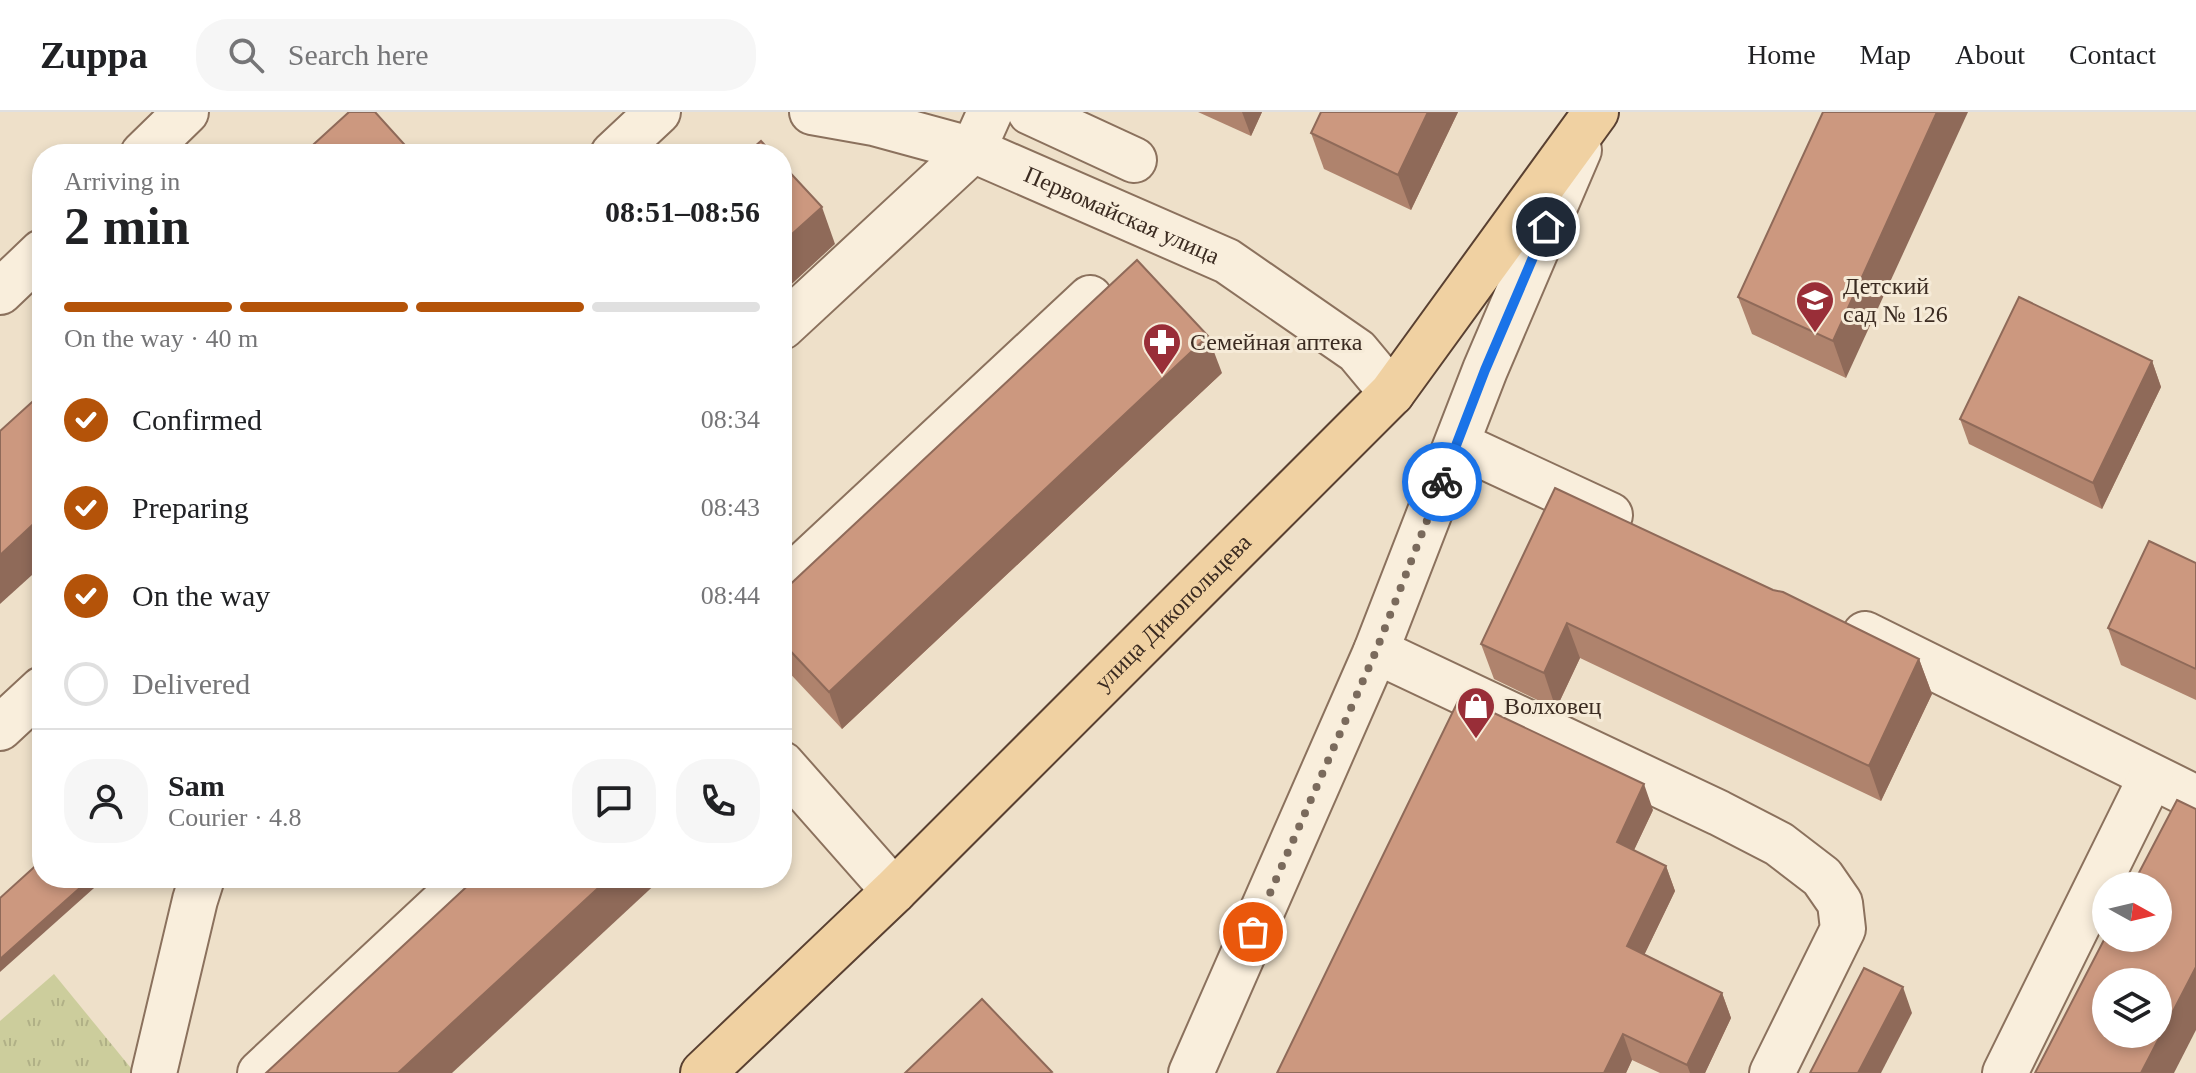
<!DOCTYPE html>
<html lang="en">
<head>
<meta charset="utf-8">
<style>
	:root { --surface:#fff; --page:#f6f6f6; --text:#202124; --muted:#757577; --line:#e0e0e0; --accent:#b45309 }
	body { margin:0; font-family:"Times New Roman",serif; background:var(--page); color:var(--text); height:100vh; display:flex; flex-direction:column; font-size:30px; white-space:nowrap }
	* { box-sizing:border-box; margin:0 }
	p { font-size:26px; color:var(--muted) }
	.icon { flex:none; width:44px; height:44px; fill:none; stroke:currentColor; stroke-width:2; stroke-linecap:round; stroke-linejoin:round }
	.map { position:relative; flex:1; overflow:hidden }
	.panel { position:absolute; left:32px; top:32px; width:760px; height:744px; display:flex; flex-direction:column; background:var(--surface); border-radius:32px; box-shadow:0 4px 12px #0003 }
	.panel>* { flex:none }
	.needle { width:52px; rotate:98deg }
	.controls { position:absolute; left:2092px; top:760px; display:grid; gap:16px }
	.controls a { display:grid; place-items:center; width:80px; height:80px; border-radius:50%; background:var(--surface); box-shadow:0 4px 12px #0003; font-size:40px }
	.pin { position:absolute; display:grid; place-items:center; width:68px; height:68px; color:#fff; margin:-34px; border:4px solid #fff; border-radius:50%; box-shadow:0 2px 8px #0007 }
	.courier { position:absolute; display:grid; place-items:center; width:80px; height:80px; margin:-40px; border:6px solid #1a73e8; border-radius:50%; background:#fff; color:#222; box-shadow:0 2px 10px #0007 }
	.head em { font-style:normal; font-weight:600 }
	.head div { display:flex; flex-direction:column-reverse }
	.head { display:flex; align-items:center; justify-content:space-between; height:136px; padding:0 32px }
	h1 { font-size:52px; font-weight:600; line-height:60px }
	.bar { display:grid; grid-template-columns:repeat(4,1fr); gap:12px 8px; align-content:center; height:96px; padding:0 32px }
	.bar i { height:10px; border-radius:6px; background:var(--line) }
	.bar .active { background:var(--accent) }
	.bar p { grid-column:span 4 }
	.line { display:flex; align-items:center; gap:20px; padding:0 32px; border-top:2px solid var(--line) }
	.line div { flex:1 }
	.round { display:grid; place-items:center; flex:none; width:84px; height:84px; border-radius:32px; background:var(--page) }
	ol { padding:0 32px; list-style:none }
	li { display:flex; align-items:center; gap:24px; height:88px }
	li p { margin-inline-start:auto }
	li .icon { padding:8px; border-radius:50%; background:var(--accent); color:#fff; stroke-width:4 }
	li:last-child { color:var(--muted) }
	li i { width:44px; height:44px; border:4px solid var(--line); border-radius:50% }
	header { display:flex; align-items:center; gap:48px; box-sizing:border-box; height:112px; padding:0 40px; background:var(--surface); border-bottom:2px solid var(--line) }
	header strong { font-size:38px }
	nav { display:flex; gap:44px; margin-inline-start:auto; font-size:28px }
	.search { width:560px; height:72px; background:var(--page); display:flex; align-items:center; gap:20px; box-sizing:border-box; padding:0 28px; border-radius:32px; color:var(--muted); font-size:30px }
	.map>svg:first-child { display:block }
</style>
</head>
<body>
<header>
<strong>Zuppa</strong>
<div class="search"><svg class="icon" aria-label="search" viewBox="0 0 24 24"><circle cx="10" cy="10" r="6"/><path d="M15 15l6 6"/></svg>Search here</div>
<nav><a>Home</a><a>Map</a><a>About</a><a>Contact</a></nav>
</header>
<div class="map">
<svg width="2196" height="961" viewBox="0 0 2196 961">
	<defs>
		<pattern id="park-tufts" width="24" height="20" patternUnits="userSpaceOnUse" patternTransform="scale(2)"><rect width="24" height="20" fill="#cccd9c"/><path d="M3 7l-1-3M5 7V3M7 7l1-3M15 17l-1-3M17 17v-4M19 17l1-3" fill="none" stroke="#b0b086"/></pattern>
	</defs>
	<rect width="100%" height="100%" fill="#eee0c9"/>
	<polygon fill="url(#park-tufts)" points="54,862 135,961 0,961 0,909"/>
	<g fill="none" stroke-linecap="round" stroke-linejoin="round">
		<defs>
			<g id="minor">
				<path id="s1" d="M812,0L874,11L973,38L1227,149L1357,239L1392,281"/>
				<polyline points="1030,0 1134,48"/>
				<polyline points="143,42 186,0"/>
				<polyline points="613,42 658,0"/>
				<polyline points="0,180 42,140"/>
				<polyline points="782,215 973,38 990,0"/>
				<polyline points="1457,332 1610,403"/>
				<polyline points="782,473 1090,186"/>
				<polyline points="1865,522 2196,686"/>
				<polyline points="1376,539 1719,701 1779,732 1822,765 1840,791 1843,817 1772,961"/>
				<polyline points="0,616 42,577"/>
				<polyline points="782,652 894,779"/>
				<polyline points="154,961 195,788 202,766"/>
				<polyline points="260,961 469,766"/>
				<polyline points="1191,961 1376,539 1485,258 1579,38"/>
				<polyline points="2005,961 2151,665"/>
			</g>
			<g id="major">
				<path id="s2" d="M703,961L894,779L1392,281L1596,0"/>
			</g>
		</defs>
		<use href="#minor" stroke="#8b715d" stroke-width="48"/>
		<use href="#major" stroke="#594031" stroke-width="48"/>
		<use href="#minor" stroke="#f9eedc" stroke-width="44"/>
		<use href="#major" stroke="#f0d1a2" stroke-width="44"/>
	</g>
	<g fill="#af836d">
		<polygon points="1198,0 1262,0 1251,24"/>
		<polygon points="1458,0 1411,98 1324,57 1311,21"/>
		<polygon points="1823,0 1846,266 1752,222 1738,185"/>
		<polygon points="2152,249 2161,275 2102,397 1969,332 1960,307"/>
		<polygon points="1222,261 842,617 782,553 782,480"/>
		<polygon points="1555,376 1919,547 1932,582 1881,689 1580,546 1556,597 1494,567 1481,532"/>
		<polygon points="2196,451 2196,588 2121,553 2108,516"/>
		<polygon points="1653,698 1634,738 1666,754 1675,779 1644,843 1722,881 1731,906 1705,961 1660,961 1632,948 1626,961 1277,961"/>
	</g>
	<g fill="#8f6a59">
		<polygon points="1242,0 1262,0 1251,24"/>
		<polygon points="1428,0 1458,0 1411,98 1398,63"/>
		<polygon points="1937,0 1968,0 1846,266 1833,229"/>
		<polygon points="822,95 835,132 782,181 782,131"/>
		<polygon points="1208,224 1222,261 842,617 829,580"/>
		<polygon points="2152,249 2161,275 2102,397 2093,371"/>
		<polygon points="42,404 42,454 0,492 0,443"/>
		<polygon points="1567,511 1580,546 1556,597 1544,561"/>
		<polygon points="1919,547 1932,582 1881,689 1869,654"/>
		<polygon points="1644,672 1653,698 1626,755 1617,730"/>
		<polygon points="1666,754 1675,779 1636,860 1627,834"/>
		<polygon points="91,766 103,766 103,768 0,860 0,847"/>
		<polygon points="609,766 662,766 452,961 398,961"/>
		<polygon points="2196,855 2196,918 2174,961 2141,961"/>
		<polygon points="1903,875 1912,901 1881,961 1858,961"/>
		<polygon points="1722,881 1731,906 1705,961 1690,961 1687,953"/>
		<polygon points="1623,922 1632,948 1626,961 1604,961"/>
	</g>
	<g fill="#cc987f" stroke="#8f6a59" stroke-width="2" fill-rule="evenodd">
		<polygon points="349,0 375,0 413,42 303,42"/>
		<polygon points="1321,0 1428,0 1398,63 1311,21"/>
		<polygon points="1823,0 1937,0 1833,229 1738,185"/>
		<polygon points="761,29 773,42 746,42"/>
		<polygon points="782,52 822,95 782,131"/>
		<polygon points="1137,148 1208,224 829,580 782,530 782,480"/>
		<polygon points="2019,185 2152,249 2093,371 1960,307"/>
		<polygon points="42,281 42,404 0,443 0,319"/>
		<polygon points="1555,376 1773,478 1783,480 1919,547 1869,654 1567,511 1544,561 1481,532"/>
		<polygon points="2149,429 2196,451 2196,557 2108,516"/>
		<polygon points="1460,585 1644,672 1617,730 1666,754 1627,834 1722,881 1687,953 1623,922 1604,961 1277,961"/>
		<path d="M2177,688L2196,697V855L2141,961H2035L2106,824V826H2158V774H2132ZM2106,870H2158V922H2106Z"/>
		<polygon points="42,748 42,766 91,766 0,847 0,786"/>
		<polygon points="476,766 609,766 398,961 266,961"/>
		<polygon points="1864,856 1903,875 1858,961 1810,961"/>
		<polygon points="982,887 1052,960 1050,961 905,961"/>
	</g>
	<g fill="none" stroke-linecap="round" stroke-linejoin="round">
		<polyline stroke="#7a6a5c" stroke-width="8" stroke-dasharray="0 14.4" points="1253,820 1376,539 1442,370"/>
		<polyline stroke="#1a73e8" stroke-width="10" points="1442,370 1485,258 1546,115"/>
	</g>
	<defs>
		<symbol id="school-pin" viewBox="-11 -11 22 30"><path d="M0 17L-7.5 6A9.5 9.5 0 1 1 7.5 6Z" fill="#992e38" stroke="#f6ebd8"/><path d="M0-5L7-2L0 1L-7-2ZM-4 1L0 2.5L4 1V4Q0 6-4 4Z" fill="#fff"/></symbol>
		<symbol id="pharmacy-pin" viewBox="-11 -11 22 30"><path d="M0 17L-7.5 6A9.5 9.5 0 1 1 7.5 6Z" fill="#992e38" stroke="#f6ebd8"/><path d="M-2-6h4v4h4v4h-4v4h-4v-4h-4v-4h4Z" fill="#fff"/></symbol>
		<symbol id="shop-pin" viewBox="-11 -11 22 30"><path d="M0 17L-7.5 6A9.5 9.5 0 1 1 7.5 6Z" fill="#992e38" stroke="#f6ebd8"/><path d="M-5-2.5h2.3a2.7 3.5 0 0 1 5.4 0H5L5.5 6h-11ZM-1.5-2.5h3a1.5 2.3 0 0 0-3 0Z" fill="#fff"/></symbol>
	</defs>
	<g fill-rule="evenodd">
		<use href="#school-pin" x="1793" y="166" width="44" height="60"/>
		<use href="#pharmacy-pin" x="1140" y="208" width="44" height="60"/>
		<use href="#shop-pin" x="1454" y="572" width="44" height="60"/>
	</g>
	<g text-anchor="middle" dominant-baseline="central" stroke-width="6" stroke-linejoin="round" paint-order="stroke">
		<g font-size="24" fill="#3b2b21" stroke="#f6ebd8">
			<text stroke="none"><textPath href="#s1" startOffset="328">Первомайская улица</textPath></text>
			<text stroke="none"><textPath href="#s2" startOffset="658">улица Дикопольцева</textPath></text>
		</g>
		<g font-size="24" fill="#3b2b21" stroke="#f6ebd8" text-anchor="start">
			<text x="1843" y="174">Детский<tspan x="1843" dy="28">сад № 126</tspan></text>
			<text x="1190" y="230">Семейная аптека</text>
			<text x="1504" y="594">Волховец</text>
		</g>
	</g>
</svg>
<div class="controls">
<a><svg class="needle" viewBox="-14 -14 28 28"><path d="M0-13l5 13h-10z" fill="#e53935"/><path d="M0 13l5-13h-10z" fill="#757577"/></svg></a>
<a><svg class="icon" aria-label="layers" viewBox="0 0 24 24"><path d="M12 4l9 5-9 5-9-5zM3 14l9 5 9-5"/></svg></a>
</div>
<div class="pin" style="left:1253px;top:820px;background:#ea580c"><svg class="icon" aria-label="bag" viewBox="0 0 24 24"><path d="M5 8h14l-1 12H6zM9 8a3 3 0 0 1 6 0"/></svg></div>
<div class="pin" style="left:1546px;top:115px;background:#1f2937"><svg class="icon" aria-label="home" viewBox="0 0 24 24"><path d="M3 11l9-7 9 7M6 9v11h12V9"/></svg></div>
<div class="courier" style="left:1442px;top:370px"><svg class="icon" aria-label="bike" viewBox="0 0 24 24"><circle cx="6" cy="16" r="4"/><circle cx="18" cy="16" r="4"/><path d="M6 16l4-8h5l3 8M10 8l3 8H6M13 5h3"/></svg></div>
<section class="panel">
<div class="head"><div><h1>2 min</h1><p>Arriving in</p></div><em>08:51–08:56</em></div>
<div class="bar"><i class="active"></i><i class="active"></i><i class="active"></i><i></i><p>On the way · 40 m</p></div>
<ol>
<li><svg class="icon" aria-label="check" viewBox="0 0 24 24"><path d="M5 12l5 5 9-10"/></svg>Confirmed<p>08:34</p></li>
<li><svg class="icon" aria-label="check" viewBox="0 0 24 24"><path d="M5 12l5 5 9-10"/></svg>Preparing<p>08:43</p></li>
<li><svg class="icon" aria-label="check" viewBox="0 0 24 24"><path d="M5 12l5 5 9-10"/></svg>On the way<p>08:44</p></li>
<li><i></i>Delivered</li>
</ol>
<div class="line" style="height:144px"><a class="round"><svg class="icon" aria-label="person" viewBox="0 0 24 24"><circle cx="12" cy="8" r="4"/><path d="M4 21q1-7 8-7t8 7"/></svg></a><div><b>Sam</b><p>Courier · 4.8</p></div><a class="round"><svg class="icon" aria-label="chat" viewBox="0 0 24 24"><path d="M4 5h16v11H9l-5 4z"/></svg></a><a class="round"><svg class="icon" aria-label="phone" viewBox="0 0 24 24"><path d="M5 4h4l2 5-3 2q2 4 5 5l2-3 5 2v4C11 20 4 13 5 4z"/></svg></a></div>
</section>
</div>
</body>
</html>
